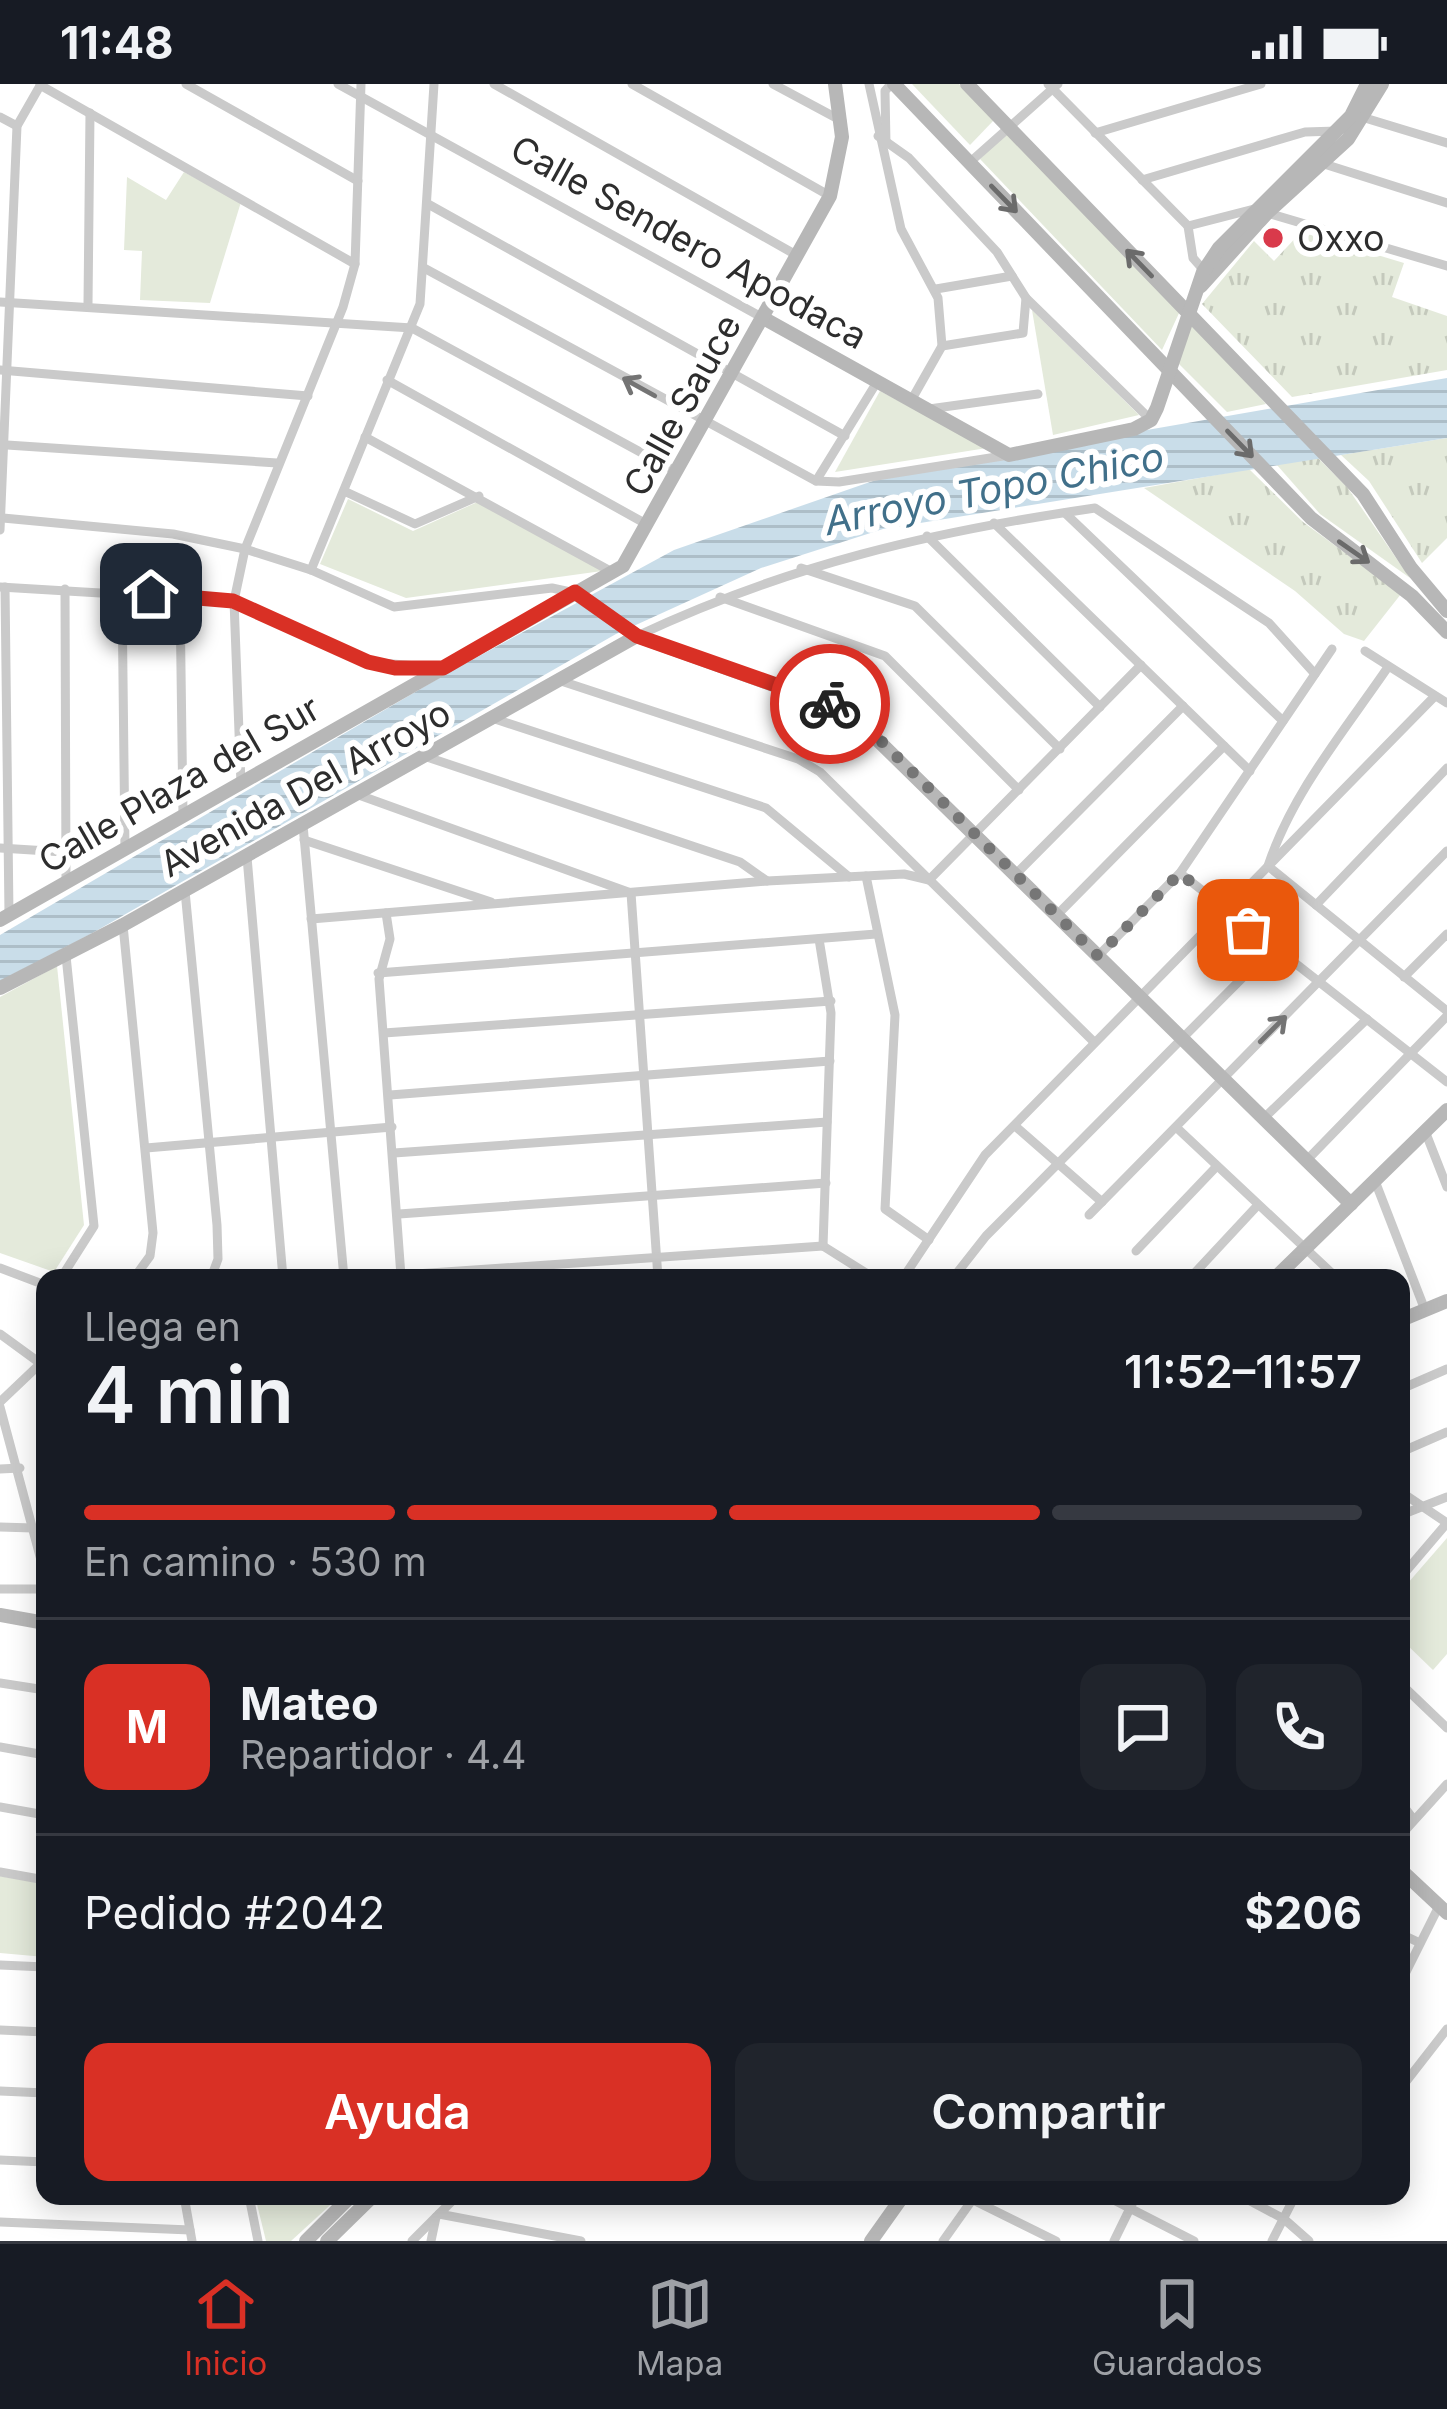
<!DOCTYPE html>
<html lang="es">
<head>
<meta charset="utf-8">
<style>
	:root { --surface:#171b24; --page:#20242c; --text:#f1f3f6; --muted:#9ea1a6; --line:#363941; --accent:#d93025 }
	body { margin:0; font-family:Inter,sans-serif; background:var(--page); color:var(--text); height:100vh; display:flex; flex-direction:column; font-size:45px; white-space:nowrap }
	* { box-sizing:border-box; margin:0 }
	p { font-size:39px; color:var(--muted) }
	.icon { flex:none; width:66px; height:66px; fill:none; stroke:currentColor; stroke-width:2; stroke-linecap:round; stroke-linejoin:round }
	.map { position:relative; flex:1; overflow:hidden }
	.panel { position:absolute; left:36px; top:1185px; width:1374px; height:936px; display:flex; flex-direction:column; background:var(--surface); border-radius:24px; box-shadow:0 6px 30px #0003 }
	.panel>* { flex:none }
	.pin { position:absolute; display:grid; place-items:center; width:102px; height:102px; color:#fff; margin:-51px; border-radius:24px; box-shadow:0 6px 18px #0006 }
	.courier { position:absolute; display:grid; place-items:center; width:120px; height:120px; margin:-60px; border:9px solid #d93025; border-radius:50%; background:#fff; color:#222; box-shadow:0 3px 15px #0007 }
	.overview em { font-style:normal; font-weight:600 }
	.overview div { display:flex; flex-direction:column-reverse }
	.overview { display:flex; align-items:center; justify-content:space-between; height:204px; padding:0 48px }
	h1 { font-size:78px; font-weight:600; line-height:90px }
	.bar { display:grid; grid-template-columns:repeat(4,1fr); gap:18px 12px; align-content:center; height:144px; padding:0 48px }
	.bar i { height:15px; border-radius:9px; background:var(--line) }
	.bar .current { background:var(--accent) }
	.bar p { grid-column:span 4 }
	.line { display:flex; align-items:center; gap:30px; padding:0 48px; border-top:3px solid var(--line) }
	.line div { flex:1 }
	.round { display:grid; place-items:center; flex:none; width:126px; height:126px; border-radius:24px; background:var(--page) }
	.action { display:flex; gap:24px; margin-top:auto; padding:24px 48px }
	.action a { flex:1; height:138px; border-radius:24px; background:var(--accent); color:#fff; font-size:48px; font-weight:600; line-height:138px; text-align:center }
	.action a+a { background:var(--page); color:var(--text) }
	.status { display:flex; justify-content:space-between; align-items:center; height:84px; padding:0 60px; background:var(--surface); direction:ltr }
	.status svg { height:33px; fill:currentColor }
	.dock { display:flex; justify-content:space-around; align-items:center; height:168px; border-top:3px solid var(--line); background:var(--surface); font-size:33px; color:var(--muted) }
	.dock a { display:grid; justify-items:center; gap:6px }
	.dock .current { color:var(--accent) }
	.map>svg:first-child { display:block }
</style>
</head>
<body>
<div class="status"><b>11:48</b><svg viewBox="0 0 49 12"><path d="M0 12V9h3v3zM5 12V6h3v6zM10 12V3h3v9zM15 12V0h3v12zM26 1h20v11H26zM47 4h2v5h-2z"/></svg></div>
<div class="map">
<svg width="1447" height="2157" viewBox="0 0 1447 2157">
	<defs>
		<pattern id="grass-tufts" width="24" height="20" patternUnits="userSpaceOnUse" patternTransform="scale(3)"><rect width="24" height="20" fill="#e4eadb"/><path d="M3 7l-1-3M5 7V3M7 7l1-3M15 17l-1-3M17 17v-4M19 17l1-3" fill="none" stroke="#c4c9bc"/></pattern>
		<pattern id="water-rules" width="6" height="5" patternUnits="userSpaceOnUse" patternTransform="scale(3)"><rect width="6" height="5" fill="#c9dde9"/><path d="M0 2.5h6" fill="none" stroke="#adbec8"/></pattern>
	</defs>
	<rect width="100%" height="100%" fill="#fff"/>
	<g fill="url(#grass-tufts)">
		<polygon points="1301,148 1404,179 1392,213 1447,232 1447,286 1292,313 1202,220 1254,157 1274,177"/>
		<polygon points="1447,354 1447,454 1422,479 1369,397 1341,371"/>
		<polygon points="1315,371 1347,403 1410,494 1320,430 1277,381"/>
		<polygon points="1249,385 1303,438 1401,510 1364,557 1344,550 1295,507 1144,404"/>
	</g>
	<g fill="#e4eadb">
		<polygon points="912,0 959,0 994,36 970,61"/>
		<polygon points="1008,47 1180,227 1162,266 980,75"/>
		<polygon points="184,88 241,118 210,219 140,216 142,167 124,166 127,93 166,116"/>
		<polygon points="1032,226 1139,331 1053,351"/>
		<polygon points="1191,237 1266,320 1227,328 1177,278"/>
		<polygon points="880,307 987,364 835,388"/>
		<polygon points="348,415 413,447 482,416 602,487 406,514 320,480"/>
		<polygon points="57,882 84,1141 54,1188 0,1169 0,913"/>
		<polygon points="1447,1454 1447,1570 1433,1586 1401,1555 1401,1507"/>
		<polygon points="0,1792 45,1800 45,1873 0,1869"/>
		<polygon points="255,2112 336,2112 339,2113 291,2157 266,2157"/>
	</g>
	<polygon fill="url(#water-rules)" points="1447,294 1447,354 883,445 761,484 616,550 89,851 0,897 0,851 446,590 674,466 893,390"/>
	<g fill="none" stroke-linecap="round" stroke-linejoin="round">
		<g stroke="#cacaca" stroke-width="9">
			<polyline points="186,0 358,97"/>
			<polyline points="338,0 765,235"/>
			<polyline points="494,0 798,172"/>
			<polyline points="632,0 830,112"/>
			<polyline points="773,0 842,37"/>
			<polyline points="869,0 901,145 938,214 942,262 912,315"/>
			<polyline points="1048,0 1188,142"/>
			<polyline points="40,1 355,180"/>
			<polyline points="0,33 17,42"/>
			<polyline points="1365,34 1447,59"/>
			<polyline points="1095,49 1261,0"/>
			<polyline points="878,52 909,74 997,168 1026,214 1151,336"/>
			<polyline points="886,60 885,7 891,0"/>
			<polyline points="969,79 1058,0"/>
			<polyline points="1321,79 1447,119"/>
			<polyline points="1142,96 1305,48 1337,47"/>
			<polyline points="428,120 845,352"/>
			<polyline points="1188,142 1254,125 1447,182"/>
			<polyline points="1188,142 1193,174 1208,191"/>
			<polyline points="424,184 816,397 839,398 1009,371"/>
			<polyline points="936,205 1012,192"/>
			<polyline points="0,218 412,244 677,388"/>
			<polyline points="88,220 90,29"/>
			<polyline points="942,262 1023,249 1026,214"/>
			<polyline points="0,286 308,312"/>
			<polyline points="387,296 648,441"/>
			<polyline points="929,325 1038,310"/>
			<polyline points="365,353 614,489"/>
			<polyline points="7,361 277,379"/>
			<polyline points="816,397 877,298"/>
			<polyline points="344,407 415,440 479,412"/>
			<polyline points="1065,429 1283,637"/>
			<polyline points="3,434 173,450 245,465 311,486 394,523 552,504 575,509"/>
			<polyline points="994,439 1250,687"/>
			<polyline points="0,446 17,42 41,0"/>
			<polyline points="927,452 1100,623"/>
			<polyline points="801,484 915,522 1060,665"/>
			<polyline points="311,486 420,220 434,0"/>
			<polyline points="0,503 234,517 368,578 442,584"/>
			<polyline points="5,503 9,830"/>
			<polyline points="65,505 66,798"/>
			<polyline points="122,508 125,766"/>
			<polyline points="180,512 183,732"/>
			<polyline points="720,513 885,572 1019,706"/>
			<path d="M637,552C788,481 930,448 1095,424L1269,539L1315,590"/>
			<polyline points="1365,567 1447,619"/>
			<path d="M1388,583C1345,646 1292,709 1268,782L1447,927"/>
			<polyline points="558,596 798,675 820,688 1094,958"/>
			<polyline points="492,634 766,724 849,793"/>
			<polyline points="424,672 740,778 767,797"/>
			<polyline points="241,700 234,517 245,465 343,223 355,180 361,0"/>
			<polyline points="356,710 631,809 658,1194"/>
			<polyline points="303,741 344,1194"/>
			<polyline points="304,756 491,818"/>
			<polyline points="0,764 64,768"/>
			<polyline points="247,773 283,1194"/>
			<polyline points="1180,789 1447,998"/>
			<polyline points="866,792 895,931 885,1125 929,1156"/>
			<polyline points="1014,792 1183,622"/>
			<polyline points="185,807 217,1141 218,1175 211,1194"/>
			<polyline points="1316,821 1447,684"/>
			<polyline points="386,829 390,855 379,895 401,1192"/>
			<polyline points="1056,832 1224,662"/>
			<polyline points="311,835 767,797 904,790 929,796 1141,581"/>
			<polyline points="123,841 153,1149 150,1172 134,1194"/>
			<polyline points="819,855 831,929 823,1162"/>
			<polyline points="1098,872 1180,789 1332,565"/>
			<polyline points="378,889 876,850"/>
			<polyline points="1404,893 1447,850"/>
			<polyline points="384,949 831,917"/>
			<polyline points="390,1011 830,977"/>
			<polyline points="1263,1035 1367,935"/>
			<polyline points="1015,1042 1102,1118"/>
			<polyline points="1177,1044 1337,1194"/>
			<polyline points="1425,1047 1447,1103"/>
			<polyline points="146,1064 392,1043"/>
			<polyline points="394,1069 827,1038"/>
			<polyline points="1306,1077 1447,932"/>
			<polyline points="1375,1097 1425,1226"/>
			<polyline points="399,1130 826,1099"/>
			<polyline points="1089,1131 1447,767"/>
			<polyline points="823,1162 874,1194"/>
			<polyline points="1136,1167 1217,1082"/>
			<polyline points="0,1184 45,1201"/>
			<polyline points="401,1191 823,1162"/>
			<polyline points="61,1194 94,1142 66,872"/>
			<polyline points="903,1194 985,1071 1435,612"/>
			<polyline points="953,1194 986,1152 1272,864"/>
			<polyline points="1190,1194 1257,1122"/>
			<polyline points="0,1250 44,1282"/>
			<polyline points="1401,1305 1447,1285"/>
			<polyline points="0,1318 41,1279"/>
			<polyline points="0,1323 45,1491"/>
			<polyline points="1401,1368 1447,1348"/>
			<polyline points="0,1385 20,1384"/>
			<polyline points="1401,1408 1447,1439"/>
			<polyline points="1401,1431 1447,1413"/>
			<polyline points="0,1443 33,1444"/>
			<polyline points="1401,1493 1447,1439"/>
			<polyline points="0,1505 45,1505"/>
			<polyline points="0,1599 45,1606"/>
			<polyline points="1401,1600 1447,1644"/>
			<polyline points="0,1663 45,1671"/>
			<polyline points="1401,1719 1414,1736"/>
			<polyline points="0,1723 45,1731"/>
			<polyline points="1401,1751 1447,1700"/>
			<polyline points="0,1788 45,1796"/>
			<polyline points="1401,1850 1420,1859"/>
			<polyline points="0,1881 45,1883"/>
			<polyline points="1401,1898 1440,1820"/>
			<polyline points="0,1946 45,1948"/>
			<polyline points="1401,2004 1447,1945"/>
			<polyline points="0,2007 45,2009"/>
			<polyline points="0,2076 45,2078"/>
			<polyline points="184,2112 192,2157"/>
			<polyline points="249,2112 258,2157"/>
			<polyline points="965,2112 1056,2157"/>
			<polyline points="1106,2112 1194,2157"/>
			<polyline points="1241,2112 1284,2135 1309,2157"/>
			<polyline points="439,2130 581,2157"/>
			<polyline points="0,2138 190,2146"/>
			<polyline points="412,2157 457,2112"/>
			<polyline points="431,2157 436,2133"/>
			<polyline points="943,2157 975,2112"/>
			<polyline points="1114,2157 1136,2112"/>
			<polyline points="1272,2157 1295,2112"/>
		</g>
		<g stroke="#b7b7b7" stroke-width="14">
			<polyline points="894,0 1311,434 1412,512 1447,548"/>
			<polyline points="967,0 1363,410 1411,484 1447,527"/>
			<polyline points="1201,202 1268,128 1348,55 1382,0"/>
			<polyline points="765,235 1009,371 1134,345 1151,336 1157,324 1203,188 1219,164 1351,32 1367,0"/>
			<polyline points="575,509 637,552 849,628 1351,1120"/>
			<polyline points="0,836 623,482 830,112 842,53 835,0"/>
			<polyline points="0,904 123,841 637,552"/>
			<polyline points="1275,1194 1447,1026"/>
			<polyline points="1401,1236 1447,1217"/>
			<polyline points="0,1531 45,1539"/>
			<polyline points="1401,1786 1447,1829"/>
			<polyline points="306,2157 351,2112"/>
			<polyline points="327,2157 373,2112"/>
			<polyline points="871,2157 903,2112"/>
		</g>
	</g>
	<defs><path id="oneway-shaft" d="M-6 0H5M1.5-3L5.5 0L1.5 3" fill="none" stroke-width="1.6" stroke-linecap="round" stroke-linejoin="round" transform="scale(3)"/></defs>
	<g stroke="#6b6b6b">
		<use href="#oneway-shaft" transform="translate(1004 115) rotate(46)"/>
		<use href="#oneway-shaft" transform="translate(1139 179) rotate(-134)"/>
		<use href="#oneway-shaft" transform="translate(1240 360) rotate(46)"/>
		<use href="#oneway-shaft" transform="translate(1354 468) rotate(35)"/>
	</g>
	<g stroke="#747474">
		<use href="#oneway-shaft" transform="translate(639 303) rotate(-151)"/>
		<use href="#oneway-shaft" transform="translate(1273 945) rotate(-45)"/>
	</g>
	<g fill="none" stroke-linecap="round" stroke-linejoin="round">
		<polyline stroke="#767676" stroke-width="12" stroke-dasharray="0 21.6" points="830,620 868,644 1098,872 1180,789 1248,846"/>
		<polyline stroke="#d93025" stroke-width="15" points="151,510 233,517 368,578 395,584 443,584 575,508 637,552 830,620"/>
	</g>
	<circle fill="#d93a4b" stroke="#fff" stroke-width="4.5" cx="1273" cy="154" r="12"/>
	<g text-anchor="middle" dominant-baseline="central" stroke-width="12" stroke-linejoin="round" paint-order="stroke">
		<g font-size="36" fill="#2d2d2d" stroke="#fff" text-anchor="start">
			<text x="1297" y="154">Oxxo</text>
		</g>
		<g font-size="36" fill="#2d2d2d" stroke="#fff">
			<text transform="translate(689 158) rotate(29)">Calle Sendero Apodaca</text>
			<text transform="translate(682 321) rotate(-61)">Calle Sauce</text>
			<text transform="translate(179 700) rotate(-30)">Calle Plaza del Sur</text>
			<text transform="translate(305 704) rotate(-29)">Avenida Del Arroyo</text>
		</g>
		<g font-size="39" font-style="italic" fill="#41708a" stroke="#fff">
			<text transform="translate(994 404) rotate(-11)">Arroyo Topo Chico</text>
		</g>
	</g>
</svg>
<div class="pin" style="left:1248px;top:846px;background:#ea580c"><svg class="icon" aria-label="bag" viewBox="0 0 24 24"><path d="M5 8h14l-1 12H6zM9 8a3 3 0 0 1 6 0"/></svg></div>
<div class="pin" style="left:151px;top:510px;background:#1f2937"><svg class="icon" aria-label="home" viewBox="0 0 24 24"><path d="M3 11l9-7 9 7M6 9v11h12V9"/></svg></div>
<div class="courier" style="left:830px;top:620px"><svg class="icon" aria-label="bike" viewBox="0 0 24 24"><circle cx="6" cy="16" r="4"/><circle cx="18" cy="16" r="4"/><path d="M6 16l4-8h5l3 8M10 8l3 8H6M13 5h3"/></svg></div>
<section class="panel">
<div class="overview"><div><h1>4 min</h1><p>Llega en</p></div><em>11:52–11:57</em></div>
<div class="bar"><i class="current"></i><i class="current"></i><i class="current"></i><i></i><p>En camino · 530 m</p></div>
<div class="line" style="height:216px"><b class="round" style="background:var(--accent);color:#fff">M</b><div><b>Mateo</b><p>Repartidor · 4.4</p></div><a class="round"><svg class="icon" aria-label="chat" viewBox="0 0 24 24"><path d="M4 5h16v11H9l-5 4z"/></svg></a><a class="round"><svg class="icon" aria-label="phone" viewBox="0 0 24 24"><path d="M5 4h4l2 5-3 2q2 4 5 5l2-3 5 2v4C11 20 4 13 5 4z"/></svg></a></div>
<div class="line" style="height:156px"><div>Pedido #2042</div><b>$206</b></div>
<div class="action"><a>Ayuda</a><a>Compartir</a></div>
</section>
</div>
<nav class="dock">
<a class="current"><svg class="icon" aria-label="home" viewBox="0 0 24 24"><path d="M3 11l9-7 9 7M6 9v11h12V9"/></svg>Inicio</a>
<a><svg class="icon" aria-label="map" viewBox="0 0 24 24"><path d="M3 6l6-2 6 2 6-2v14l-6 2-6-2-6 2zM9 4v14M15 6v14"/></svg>Mapa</a>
<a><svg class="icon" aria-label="saved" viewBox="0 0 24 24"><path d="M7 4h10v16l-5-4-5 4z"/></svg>Guardados</a>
</nav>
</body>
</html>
